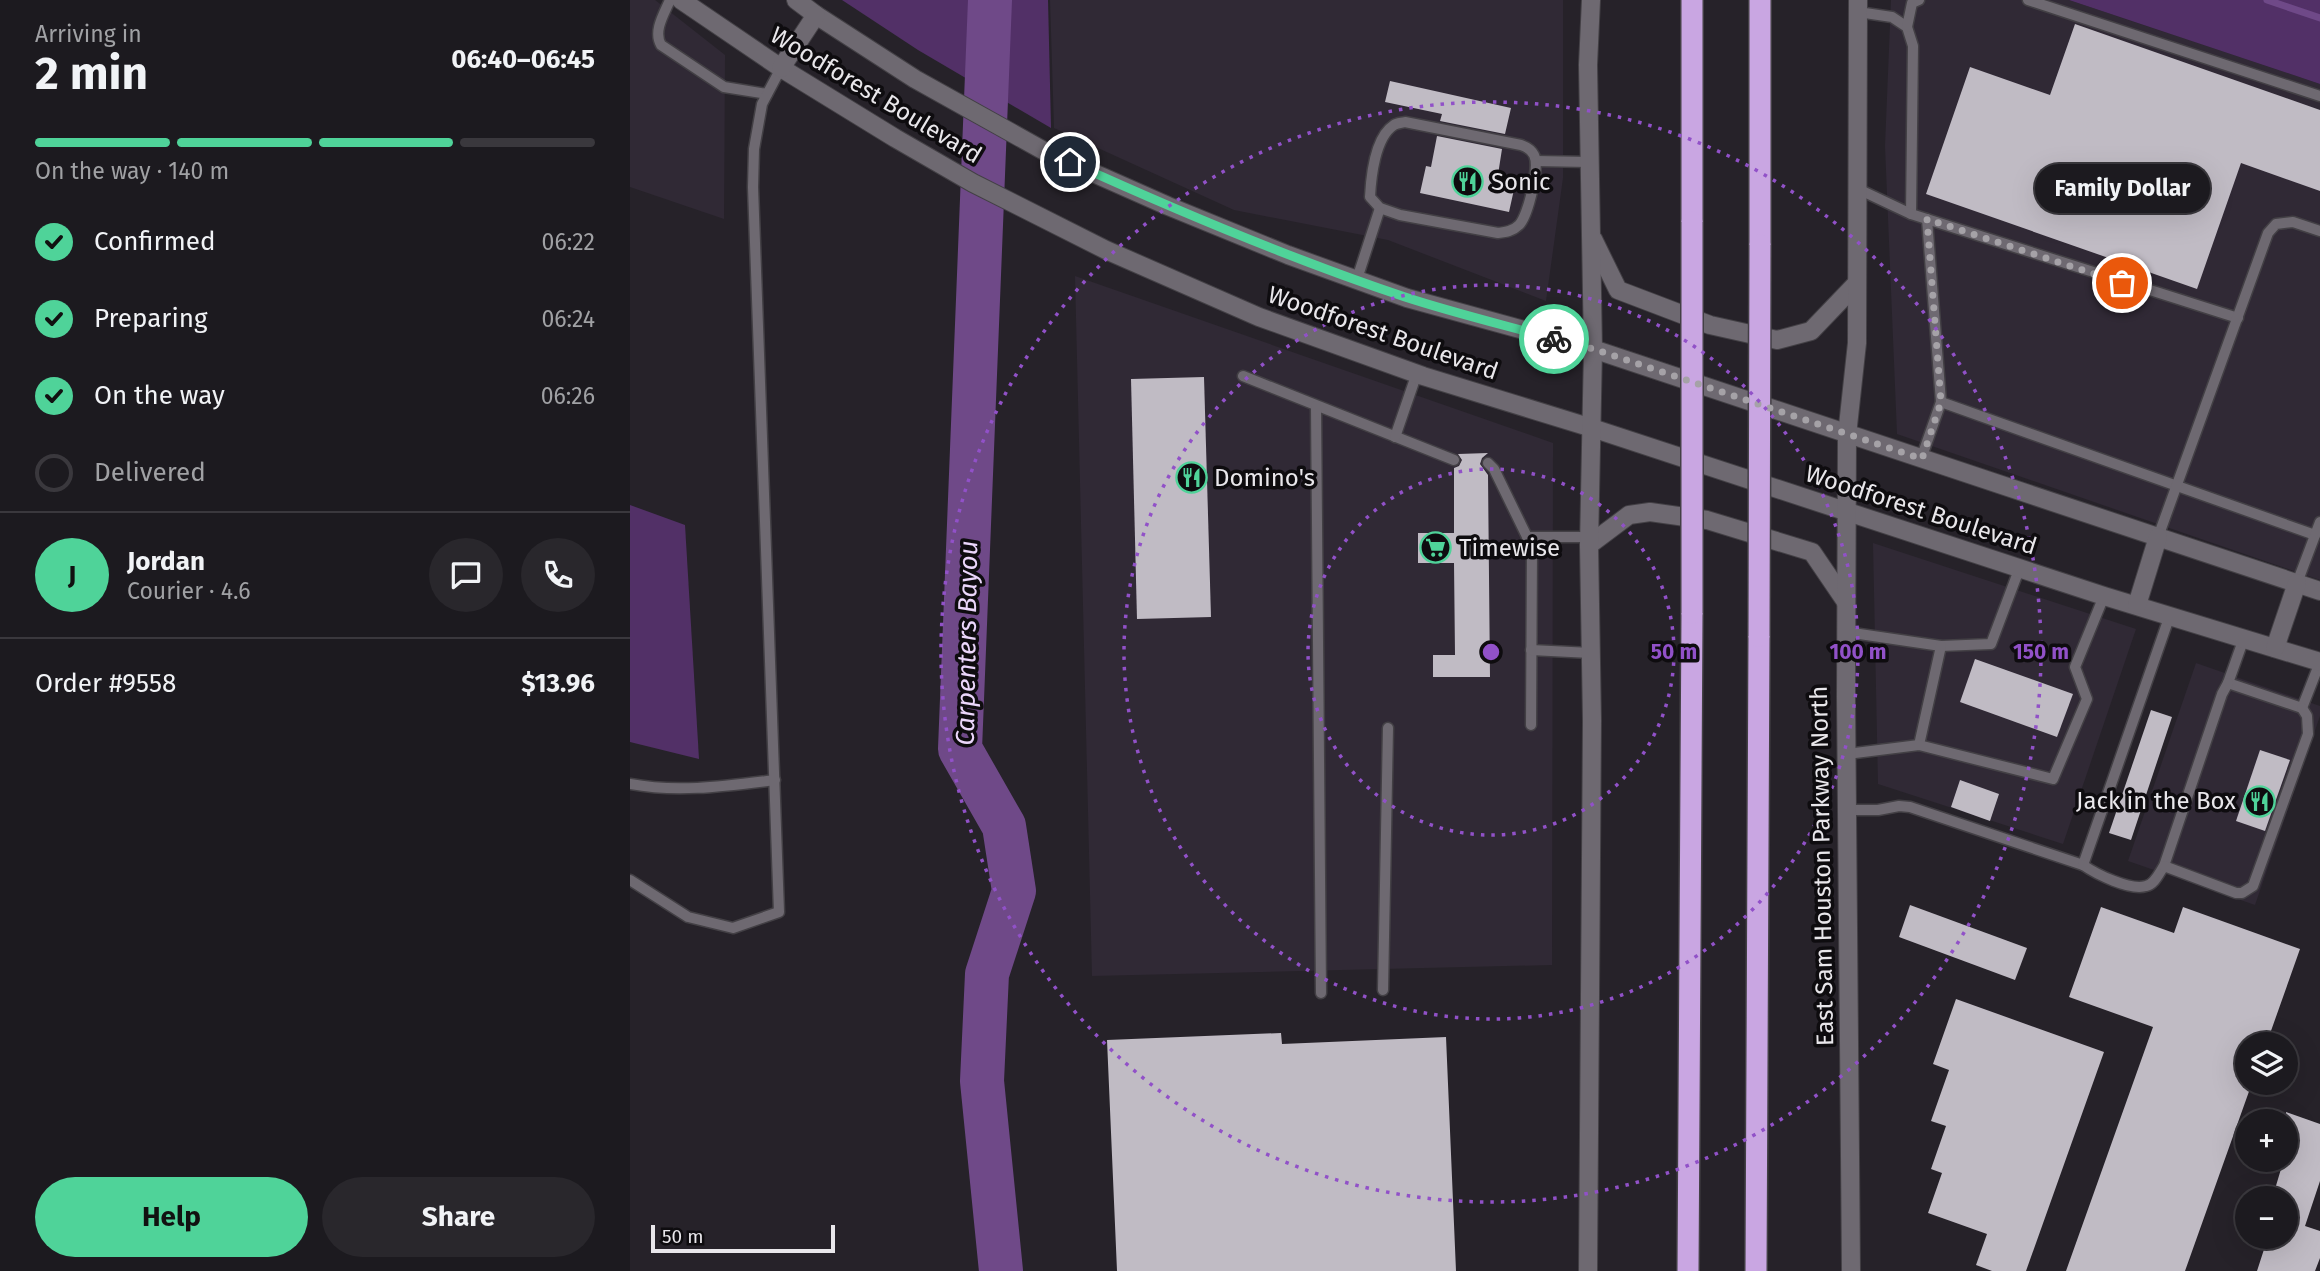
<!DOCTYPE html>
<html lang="en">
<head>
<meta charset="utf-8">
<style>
	:root { --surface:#1c1a1f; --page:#29272c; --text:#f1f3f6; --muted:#a0a1a4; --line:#3a383d; --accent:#4fd399 }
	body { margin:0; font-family:"Fira Sans",sans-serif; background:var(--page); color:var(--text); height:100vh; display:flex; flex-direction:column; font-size:26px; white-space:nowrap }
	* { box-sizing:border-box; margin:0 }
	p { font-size:23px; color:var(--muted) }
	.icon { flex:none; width:38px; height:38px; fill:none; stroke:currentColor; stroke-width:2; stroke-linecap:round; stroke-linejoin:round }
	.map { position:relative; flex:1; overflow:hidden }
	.side { display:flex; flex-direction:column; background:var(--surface); width:630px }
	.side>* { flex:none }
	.tools { position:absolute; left:1605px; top:1032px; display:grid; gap:14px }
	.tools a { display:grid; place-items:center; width:63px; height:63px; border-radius:50%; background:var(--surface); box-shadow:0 7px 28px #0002,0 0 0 2px var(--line); font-size:35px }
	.scale { position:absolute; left:21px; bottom:18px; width:184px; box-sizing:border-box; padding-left:7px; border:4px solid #e9e7eb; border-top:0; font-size:19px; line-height:24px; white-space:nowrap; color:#e9e7eb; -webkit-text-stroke:5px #0e0c0f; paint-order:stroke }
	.pin { position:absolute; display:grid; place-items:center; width:60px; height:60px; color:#fff; margin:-30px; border:4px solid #fff; border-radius:50%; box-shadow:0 2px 7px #0007 }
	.courier { position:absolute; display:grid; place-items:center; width:70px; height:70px; margin:-35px; border:5px solid #4fd399; border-radius:50%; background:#fff; color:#222; box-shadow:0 2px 9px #0007 }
	.bubble { position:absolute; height:49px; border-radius:24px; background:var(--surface); box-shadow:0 7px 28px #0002,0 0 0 2px var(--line); font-size:23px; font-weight:700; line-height:49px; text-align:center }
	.summary em { font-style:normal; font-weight:700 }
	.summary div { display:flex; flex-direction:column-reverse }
	.summary { display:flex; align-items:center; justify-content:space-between; height:119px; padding:0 35px }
	h1 { font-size:46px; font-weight:700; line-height:52px }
	.bar { display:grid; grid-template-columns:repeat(4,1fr); gap:10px 7px; align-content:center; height:84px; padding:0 35px }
	.bar i { height:9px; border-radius:5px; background:var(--line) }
	.bar .current { background:var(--accent) }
	.bar p { grid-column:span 4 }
	.line { display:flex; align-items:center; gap:18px; padding:0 35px; border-top:2px solid var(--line) }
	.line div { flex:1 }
	.round { display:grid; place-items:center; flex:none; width:74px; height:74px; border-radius:37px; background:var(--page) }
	ol { padding:0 35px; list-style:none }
	li { display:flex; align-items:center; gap:21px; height:77px }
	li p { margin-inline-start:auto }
	li .icon { padding:7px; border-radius:50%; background:var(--accent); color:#111; stroke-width:4 }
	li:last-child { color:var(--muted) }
	li i { width:38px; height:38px; border:4px solid var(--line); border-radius:50% }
	.cta { display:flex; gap:14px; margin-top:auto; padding:14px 35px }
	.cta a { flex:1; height:80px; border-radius:42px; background:var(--accent); color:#111; font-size:28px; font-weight:700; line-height:80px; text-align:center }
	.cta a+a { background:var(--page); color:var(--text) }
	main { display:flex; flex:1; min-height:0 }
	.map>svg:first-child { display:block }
</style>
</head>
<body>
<main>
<section class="side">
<div class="summary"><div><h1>2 min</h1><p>Arriving in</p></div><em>06:40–06:45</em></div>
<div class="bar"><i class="current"></i><i class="current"></i><i class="current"></i><i></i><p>On the way · 140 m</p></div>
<ol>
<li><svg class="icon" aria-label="check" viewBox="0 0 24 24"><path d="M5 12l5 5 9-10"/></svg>Confirmed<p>06:22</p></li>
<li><svg class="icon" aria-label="check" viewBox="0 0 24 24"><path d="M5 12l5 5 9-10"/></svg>Preparing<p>06:24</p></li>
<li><svg class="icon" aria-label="check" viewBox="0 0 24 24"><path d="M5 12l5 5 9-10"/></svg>On the way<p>06:26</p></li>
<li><i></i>Delivered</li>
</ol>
<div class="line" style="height:126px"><b class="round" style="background:var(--accent);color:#111">J</b><div><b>Jordan</b><p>Courier · 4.6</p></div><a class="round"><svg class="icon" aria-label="chat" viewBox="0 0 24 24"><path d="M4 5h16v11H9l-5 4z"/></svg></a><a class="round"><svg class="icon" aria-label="phone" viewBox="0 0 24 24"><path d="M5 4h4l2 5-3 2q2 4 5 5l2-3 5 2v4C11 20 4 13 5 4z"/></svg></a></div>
<div class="line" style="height:91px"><div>Order #9558</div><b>$13.96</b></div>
<div class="cta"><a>Help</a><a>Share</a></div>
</section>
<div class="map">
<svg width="1690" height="1271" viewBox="0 0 1690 1271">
	<rect width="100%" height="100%" fill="#262229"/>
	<g fill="#302935">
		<polygon points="0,0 25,0 95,55 94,219 0,187"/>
		<polygon points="420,0 933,0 933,178 916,301 758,240 604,210 424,128"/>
		<polygon points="1261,0 1439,0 1690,84 1690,580 1267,434 1255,146"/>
		<polygon points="445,276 923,443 922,965 462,976"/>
		<polygon points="1243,543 1506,629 1433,844 1248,784"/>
		<polygon points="1566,663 1690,706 1690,716 1625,905 1498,861"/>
	</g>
	<g fill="#523067">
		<polygon points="212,0 418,0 421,128 288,50"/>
		<polygon points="1439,0 1690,0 1690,84"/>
		<polygon points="0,505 55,525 69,759 0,742"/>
	</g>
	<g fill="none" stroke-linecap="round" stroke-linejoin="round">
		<polyline stroke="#6f4988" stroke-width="7" points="1637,0 1690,18"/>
		<polyline stroke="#6f4988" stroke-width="44" points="360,0 330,749 374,826 384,891 357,974 352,1081 371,1271"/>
	</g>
	<g fill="#c0bbc4">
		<polygon points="1445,24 1690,110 1690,191 1611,163 1567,289 1296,194 1340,67 1420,95"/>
		<polygon points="760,81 881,108 875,134 810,121 812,114 755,102"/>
		<polygon points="807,136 872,149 867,181 885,185 879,212 790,193 796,166 801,167"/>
		<polygon points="574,377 581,617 507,619 501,379"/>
		<polygon points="858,453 852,458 850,464 858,475 860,677 803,677 803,655 825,655 824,563 788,563 788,533 824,533 824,468 829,466 832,460 828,454"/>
		<polygon points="1345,659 1443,694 1427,737 1330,702"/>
		<polygon points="1521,710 1542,717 1501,840 1479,833"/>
		<polygon points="1630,750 1660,760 1635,831 1606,821"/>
		<polygon points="1330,780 1369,794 1360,821 1321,807"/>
		<polygon points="1280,905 1397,948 1385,980 1269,937"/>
		<polygon points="1471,907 1544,933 1553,907 1670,949 1636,1045 1617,1045 1617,1083 1622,1083 1555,1271 1436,1271 1523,1027 1439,997"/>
		<polygon points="1326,999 1474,1052 1396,1271 1362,1271 1346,1265 1357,1234 1298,1213 1312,1173 1301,1169 1316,1126 1301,1121 1319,1070 1303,1064"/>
		<polygon points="651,1033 652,1044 816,1037 826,1271 487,1271 477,1040"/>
		<polygon points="1656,1112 1690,1124 1690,1181 1675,1226 1690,1231 1690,1258 1685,1271 1627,1271 1638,1237 1656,1237 1656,1199 1642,1199 1651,1169 1648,1168 1650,1160 1656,1160"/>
	</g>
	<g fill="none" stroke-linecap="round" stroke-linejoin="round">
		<defs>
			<g id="lane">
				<path d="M40,0C34,14 23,31 31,45L94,87L137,94"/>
				<polyline points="1398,0 1690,96"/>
				<polyline points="1228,12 1262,17 1277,27 1283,46 1281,214"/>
				<polyline points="1277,27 1282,3 1289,0"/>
				<path d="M775,122L891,145C897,147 901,149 904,155C910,167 898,216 889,225C883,231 876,232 868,233L770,215L750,208L740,197C741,177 745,137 764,125C767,123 771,123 775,122Z"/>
				<polyline points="906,161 959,162"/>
				<polyline points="1228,189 1281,214 1608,318"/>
				<polyline points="727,279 750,208"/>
				<polyline points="613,376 824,460"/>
				<polyline points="1311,402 1685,535"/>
				<polyline points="686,406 691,993"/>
				<polyline points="765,437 787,373"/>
				<polyline points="1291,459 1311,402 1297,219"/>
				<polyline points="858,463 864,469 902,547 901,725"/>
				<polyline points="897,537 960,537"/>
				<polyline points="1528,537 1638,233 1646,224 1663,222 1690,231"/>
				<polyline points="1667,583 1690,522"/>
				<polyline points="1216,632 1311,646 1361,644 1390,567"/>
				<polyline points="1614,638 1598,683 1672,708 1690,662"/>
				<polyline points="901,650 961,653"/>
				<polyline points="1289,745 1311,646"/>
				<polyline points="1217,754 1289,745 1423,779 1457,699 1445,667 1474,596"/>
				<path d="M0,784C48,793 96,786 145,780"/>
				<polyline points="1217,810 1248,810 1269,806 1280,807 1453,865 1540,615"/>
				<path d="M1453,865C1466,874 1500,891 1516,886C1525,884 1529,873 1534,866L1592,694L1598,683"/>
				<polyline points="1534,866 1606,893 1612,893 1623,886 1678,734 1677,716 1672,708"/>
				<polyline points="0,880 58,917 103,928 149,912 123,187 124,149 132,104 151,68"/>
				<polyline points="753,990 758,728"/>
			</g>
			<g id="secondary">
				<polyline points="51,0 151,68 265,138 343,183 476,250 629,317 793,376 962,428 1474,596 1690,662"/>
				<polyline points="166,0 186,15 285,79 416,152 538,206 658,255 777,298 963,349 1690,591"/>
				<polyline points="151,68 186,15"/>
				<polyline points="963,239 988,290 1080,325 1147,340 1181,331 1227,283"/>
				<polyline points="959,545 999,515 1020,512 1077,520 1182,552 1216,602"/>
				<polyline points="1507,605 1528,537"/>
				<polyline points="1645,648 1667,583"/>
				<polyline points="958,1271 962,721 959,545 963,349 958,65 961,0"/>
				<polyline points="1221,1271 1216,697 1217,435 1227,343 1228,0"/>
			</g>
			<g id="highway">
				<polyline points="1130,0 1130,245"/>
				<polyline points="1062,222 1062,0"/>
				<polyline points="1058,1271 1062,613"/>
				<polyline points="1126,1271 1129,636"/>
			</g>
		</defs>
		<use href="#lane" stroke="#434045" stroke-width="13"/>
		<use href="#secondary" stroke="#434045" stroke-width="20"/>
		<use href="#highway" stroke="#434045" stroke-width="24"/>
		<use href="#lane" stroke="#6e6971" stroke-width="10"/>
		<use href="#secondary" stroke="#6e6971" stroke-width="18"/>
		<use href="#highway" stroke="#c9a6e2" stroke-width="21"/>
		<defs>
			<g id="highway-bridge">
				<polyline points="1062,222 1062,613"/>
				<polyline points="1129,636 1130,245"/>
			</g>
		</defs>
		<use href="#highway-bridge" stroke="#434045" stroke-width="24" stroke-linecap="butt"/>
		<use href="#highway-bridge" stroke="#c9a6e2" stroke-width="21"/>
	</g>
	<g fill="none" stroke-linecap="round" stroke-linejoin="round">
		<polyline stroke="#a5a2a7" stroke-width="7" stroke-dasharray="0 12.6" points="924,339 964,349 1292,459 1311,402 1297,219 1492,283"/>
		<path stroke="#4fd399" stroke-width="9" d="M440,162C550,212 661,259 775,297C824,313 874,325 924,339"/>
	</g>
	<g fill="none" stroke="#9151c8" stroke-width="3.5" stroke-dasharray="3.5 7">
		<circle cx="861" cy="652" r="183"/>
		<circle cx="861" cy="652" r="367"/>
		<circle cx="861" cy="652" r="550"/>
	</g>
	<defs>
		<symbol id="restaurant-ring" viewBox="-11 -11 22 22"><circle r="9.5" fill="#0e0c0f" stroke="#4fd399" stroke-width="1.5"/><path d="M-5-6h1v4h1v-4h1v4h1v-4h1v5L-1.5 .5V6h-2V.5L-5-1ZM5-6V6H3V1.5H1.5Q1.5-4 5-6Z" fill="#4fd399"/></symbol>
		<symbol id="supermarket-ring" viewBox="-11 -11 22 22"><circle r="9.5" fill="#0e0c0f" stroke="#4fd399" stroke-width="1.5"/><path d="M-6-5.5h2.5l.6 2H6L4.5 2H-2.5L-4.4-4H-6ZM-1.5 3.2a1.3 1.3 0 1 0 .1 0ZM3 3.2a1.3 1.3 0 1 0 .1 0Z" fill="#4fd399"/></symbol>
	</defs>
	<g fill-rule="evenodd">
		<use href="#restaurant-ring" x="820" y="164" width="35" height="35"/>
		<use href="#restaurant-ring" x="544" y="460" width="35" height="35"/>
		<use href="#supermarket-ring" x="788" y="530" width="35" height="35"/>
		<use href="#restaurant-ring" x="1612" y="784" width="35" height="35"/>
	</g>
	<g text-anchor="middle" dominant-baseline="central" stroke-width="7" stroke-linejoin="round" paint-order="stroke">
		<g font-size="24" fill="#e9e7eb" stroke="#0e0c0f">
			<text transform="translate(246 95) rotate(31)">Woodforest Boulevard</text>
			<text transform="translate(753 333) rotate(19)">Woodforest Boulevard</text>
			<text transform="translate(1291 510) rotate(18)">Woodforest Boulevard</text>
			<text transform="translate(1192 866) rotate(-91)">East Sam Houston Parkway North</text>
		</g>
		<g font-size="24" fill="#e9e7eb" stroke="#0e0c0f" text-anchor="start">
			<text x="861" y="182">Sonic</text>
			<text x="584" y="478">Domino's</text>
			<text x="829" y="548">Timewise</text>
			<text x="1606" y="801" text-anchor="end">Jack in the Box</text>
		</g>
		<g font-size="26" font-style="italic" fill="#ebd6fb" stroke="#0e0c0f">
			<text transform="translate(337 643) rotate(-89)">Carpenters Bayou</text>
		</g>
	</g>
	<circle cx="861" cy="652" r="10" fill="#9151c8" stroke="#0e0c0f" stroke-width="3.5"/>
	<g font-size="21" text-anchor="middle" font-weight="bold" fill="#9151c8" stroke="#0e0c0f" stroke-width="7" stroke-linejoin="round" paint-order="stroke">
		<text x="1044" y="659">50 m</text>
		<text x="1228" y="659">100 m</text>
		<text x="1411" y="659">150 m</text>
	</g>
</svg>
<div class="tools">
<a><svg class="icon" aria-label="layers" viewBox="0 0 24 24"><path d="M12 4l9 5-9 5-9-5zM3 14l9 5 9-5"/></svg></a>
<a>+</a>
<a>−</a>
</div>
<div class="scale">50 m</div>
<div class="pin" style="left:1492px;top:283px;background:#ea580c"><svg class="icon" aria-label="bag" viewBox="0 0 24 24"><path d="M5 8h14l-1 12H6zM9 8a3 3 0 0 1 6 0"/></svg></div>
<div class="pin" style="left:440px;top:162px;background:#1f2937"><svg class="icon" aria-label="home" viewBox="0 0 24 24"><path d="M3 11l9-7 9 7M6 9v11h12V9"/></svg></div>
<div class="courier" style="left:924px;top:339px"><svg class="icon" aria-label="bike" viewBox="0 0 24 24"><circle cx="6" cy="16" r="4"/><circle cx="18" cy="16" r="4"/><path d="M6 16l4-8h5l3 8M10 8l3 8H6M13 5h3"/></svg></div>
<div class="bubble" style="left:1405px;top:164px;width:175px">Family Dollar</div>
</div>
</main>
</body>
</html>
